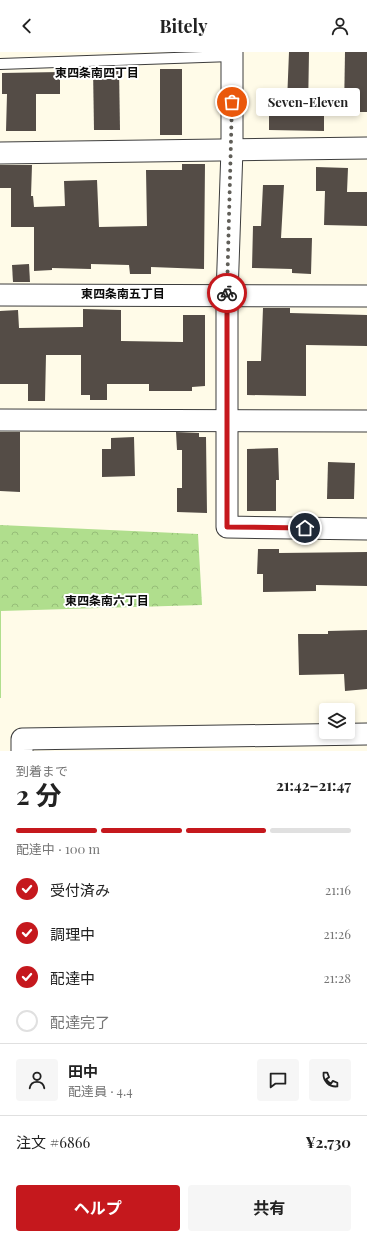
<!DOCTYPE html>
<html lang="ja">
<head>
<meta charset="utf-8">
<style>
	:root { --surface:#fff; --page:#f6f6f6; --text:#222; --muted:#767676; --line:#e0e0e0; --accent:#c5181d }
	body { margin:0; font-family:"Playfair Display","Noto Sans JP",serif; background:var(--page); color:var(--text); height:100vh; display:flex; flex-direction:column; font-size:15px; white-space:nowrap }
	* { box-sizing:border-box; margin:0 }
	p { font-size:13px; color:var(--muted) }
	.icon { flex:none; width:22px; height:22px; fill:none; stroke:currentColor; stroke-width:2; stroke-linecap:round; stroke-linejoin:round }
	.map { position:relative; height:699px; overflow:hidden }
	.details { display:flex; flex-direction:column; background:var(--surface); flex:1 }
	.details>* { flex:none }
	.buttons { position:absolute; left:319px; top:651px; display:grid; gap:8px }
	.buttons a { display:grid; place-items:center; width:36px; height:36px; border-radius:4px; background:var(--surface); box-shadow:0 2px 6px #0003; font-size:20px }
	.pin { position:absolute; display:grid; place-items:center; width:34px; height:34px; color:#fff; margin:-17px; border:2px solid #fff; border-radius:50%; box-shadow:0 1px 4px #0007 }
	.courier { position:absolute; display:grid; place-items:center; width:40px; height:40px; margin:-20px; border:3px solid #c5181d; border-radius:50%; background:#fff; color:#222; box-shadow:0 1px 5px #0007 }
	.bubble { position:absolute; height:28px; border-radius:4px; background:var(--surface); box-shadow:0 2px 6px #0003; font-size:13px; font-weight:700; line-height:28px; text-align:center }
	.head em { font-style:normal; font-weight:700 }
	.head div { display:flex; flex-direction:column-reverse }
	.head { display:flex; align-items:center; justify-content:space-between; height:68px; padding:0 16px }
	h1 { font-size:26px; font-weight:700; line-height:30px }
	.bar { display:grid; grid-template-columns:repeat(4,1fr); gap:6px 4px; align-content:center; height:48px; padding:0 16px }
	.bar i { height:5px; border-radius:3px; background:var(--line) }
	.bar .on { background:var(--accent) }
	.bar p { grid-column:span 4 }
	.line { display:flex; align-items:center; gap:10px; padding:0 16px; border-top:1px solid var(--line) }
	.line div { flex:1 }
	.round { display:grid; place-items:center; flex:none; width:42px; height:42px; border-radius:4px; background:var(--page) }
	ol { padding:0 16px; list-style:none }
	li { display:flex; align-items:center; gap:12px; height:44px }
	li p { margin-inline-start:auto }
	li .icon { padding:4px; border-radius:50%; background:var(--accent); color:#fff; stroke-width:4 }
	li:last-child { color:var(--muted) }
	li i { width:22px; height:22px; border:2px solid var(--line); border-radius:50% }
	.cta { display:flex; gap:8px; margin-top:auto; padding:8px 16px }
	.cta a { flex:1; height:46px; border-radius:4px; background:var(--accent); color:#fff; font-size:16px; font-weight:700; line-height:46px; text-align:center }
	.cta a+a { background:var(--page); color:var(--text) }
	header { display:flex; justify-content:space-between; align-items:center; height:52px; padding:0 16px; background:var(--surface); font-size:18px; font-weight:700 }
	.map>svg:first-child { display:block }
</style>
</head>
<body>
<header><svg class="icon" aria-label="back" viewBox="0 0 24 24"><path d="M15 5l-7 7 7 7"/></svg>Bitely<svg class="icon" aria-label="person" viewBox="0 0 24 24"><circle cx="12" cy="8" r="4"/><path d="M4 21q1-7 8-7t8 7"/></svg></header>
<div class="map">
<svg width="367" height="699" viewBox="0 0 367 699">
	<defs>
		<pattern id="forest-crowns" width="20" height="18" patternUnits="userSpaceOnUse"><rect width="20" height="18" fill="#b0de8d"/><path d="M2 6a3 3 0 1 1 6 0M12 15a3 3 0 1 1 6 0" fill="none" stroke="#96bd78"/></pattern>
	</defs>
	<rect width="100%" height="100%" fill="#fffbe8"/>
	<polygon fill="url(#forest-crowns)" points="0,473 198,482 202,553 1,559 1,646 0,646"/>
	<g fill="#544c46">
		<polygon points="289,0 309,0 308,60 324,60 324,79 269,78 269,50 287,50"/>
		<polygon points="345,0 367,0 367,60 344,60"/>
		<polygon points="93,16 119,16 120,78 94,78"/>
		<rect x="160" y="17" width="22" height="66"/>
		<polygon points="60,20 60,42 36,42 36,79 6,79 7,42 2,42 2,21"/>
		<polygon points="182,112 205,112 204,217 151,215 151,222 130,222 129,213 91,212 91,217 52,216 52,218 34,219 34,175 11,175 11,136 0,136 0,113 32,113 31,144 33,144 34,155 65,154 64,129 97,128 99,175 147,174 146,118 182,118"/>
		<polygon points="316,115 348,116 347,140 367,140 367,174 324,173 325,139 316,139"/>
		<polygon points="263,133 284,133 281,186 312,186 311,222 292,221 292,217 252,216 253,174 261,174"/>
		<polygon points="29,212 30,230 13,230 12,213"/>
		<polygon points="263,256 290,256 290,261 367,263 367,294 306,293 306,344 247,343 247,309 261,309"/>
		<polygon points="83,257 121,258 121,289 183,290 183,263 205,263 205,334 192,335 192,339 149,339 149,332 107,332 107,348 90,348 90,343 81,343 81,303 46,303 45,349 28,349 28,332 0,332 0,259 18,258 19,276 83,275"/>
		<polygon points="0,380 20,380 20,440 0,439"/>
		<polygon points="176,380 199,381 199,385 206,385 207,461 177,460 177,436 182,436 182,398 177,398"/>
		<polygon points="134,385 135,424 102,425 102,397 111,397 111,386"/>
		<polygon points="278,396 279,428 276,428 276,459 247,459 247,397"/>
		<polygon points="328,410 355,411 354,447 327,447"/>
		<polygon points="258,497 279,497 279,501 367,500 367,534 316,533 316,539 263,540 263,522 257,522"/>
		<polygon points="367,578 367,637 345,639 344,622 299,623 298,582 328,582 328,579"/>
	</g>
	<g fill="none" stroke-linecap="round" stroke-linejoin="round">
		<defs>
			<polyline id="service" points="0,12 232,4"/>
			<g id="minor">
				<polyline points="232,0 232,97 227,243 227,475 367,477"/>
				<polyline points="0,101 367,96"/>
				<polyline points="0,243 367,244"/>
				<polyline points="0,368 367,369"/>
				<polyline points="22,699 22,687 367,682"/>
			</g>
		</defs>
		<use href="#service" stroke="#3d3d3d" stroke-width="12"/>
		<use href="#minor" stroke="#3d3d3d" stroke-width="23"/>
		<use href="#service" stroke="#fff" stroke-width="10"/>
		<use href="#minor" stroke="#fff" stroke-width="21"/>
	</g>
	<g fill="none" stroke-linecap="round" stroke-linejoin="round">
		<polyline stroke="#605e58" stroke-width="4" stroke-dasharray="0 7.2" points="227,241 232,50"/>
		<polyline stroke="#c5181d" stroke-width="5" points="227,241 227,475 305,476"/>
	</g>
	<g text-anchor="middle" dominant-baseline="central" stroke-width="4" stroke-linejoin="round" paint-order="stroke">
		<g font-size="12" font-weight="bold" fill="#0a0a0a" stroke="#fff">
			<text x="97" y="20">東四条南四丁目</text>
			<text x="123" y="241">東四条南五丁目</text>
			<text x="107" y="548">東四条南六丁目</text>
		</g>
	</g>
</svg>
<div class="buttons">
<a><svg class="icon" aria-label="layers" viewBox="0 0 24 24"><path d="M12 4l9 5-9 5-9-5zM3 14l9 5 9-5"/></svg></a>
</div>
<div class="pin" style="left:232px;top:50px;background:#ea580c"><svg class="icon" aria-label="bag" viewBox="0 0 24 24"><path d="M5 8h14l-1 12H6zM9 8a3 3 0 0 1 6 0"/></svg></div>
<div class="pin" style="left:305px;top:476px;background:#1f2937"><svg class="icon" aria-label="home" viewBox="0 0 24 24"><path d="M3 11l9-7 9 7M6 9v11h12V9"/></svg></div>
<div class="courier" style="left:227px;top:241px"><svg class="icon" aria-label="bike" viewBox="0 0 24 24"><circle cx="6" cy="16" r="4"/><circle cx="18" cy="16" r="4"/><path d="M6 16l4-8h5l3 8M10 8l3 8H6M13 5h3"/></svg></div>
<div class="bubble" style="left:256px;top:36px;width:104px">Seven-Eleven</div>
</div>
<section class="details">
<div class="head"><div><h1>2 分</h1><p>到着まで</p></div><em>21:42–21:47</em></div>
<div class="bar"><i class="on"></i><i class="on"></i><i class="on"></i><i></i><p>配達中 · 100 m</p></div>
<ol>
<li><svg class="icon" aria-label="check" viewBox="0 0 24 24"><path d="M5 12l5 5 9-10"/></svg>受付済み<p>21:16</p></li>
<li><svg class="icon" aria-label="check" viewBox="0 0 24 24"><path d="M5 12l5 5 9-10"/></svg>調理中<p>21:26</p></li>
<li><svg class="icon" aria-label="check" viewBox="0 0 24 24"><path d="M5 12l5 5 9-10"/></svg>配達中<p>21:28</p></li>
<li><i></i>配達完了</li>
</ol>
<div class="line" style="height:72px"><a class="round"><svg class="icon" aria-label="person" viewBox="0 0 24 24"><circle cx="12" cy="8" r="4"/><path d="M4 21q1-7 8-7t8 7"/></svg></a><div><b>田中</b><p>配達員 · 4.4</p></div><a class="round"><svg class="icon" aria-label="chat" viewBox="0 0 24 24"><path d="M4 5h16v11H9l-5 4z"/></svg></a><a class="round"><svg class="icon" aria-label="phone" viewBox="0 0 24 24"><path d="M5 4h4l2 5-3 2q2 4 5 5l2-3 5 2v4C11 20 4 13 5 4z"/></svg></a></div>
<div class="line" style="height:52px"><div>注文 #6866</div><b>¥2,730</b></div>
<div class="cta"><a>ヘルプ</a><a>共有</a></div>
</section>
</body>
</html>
